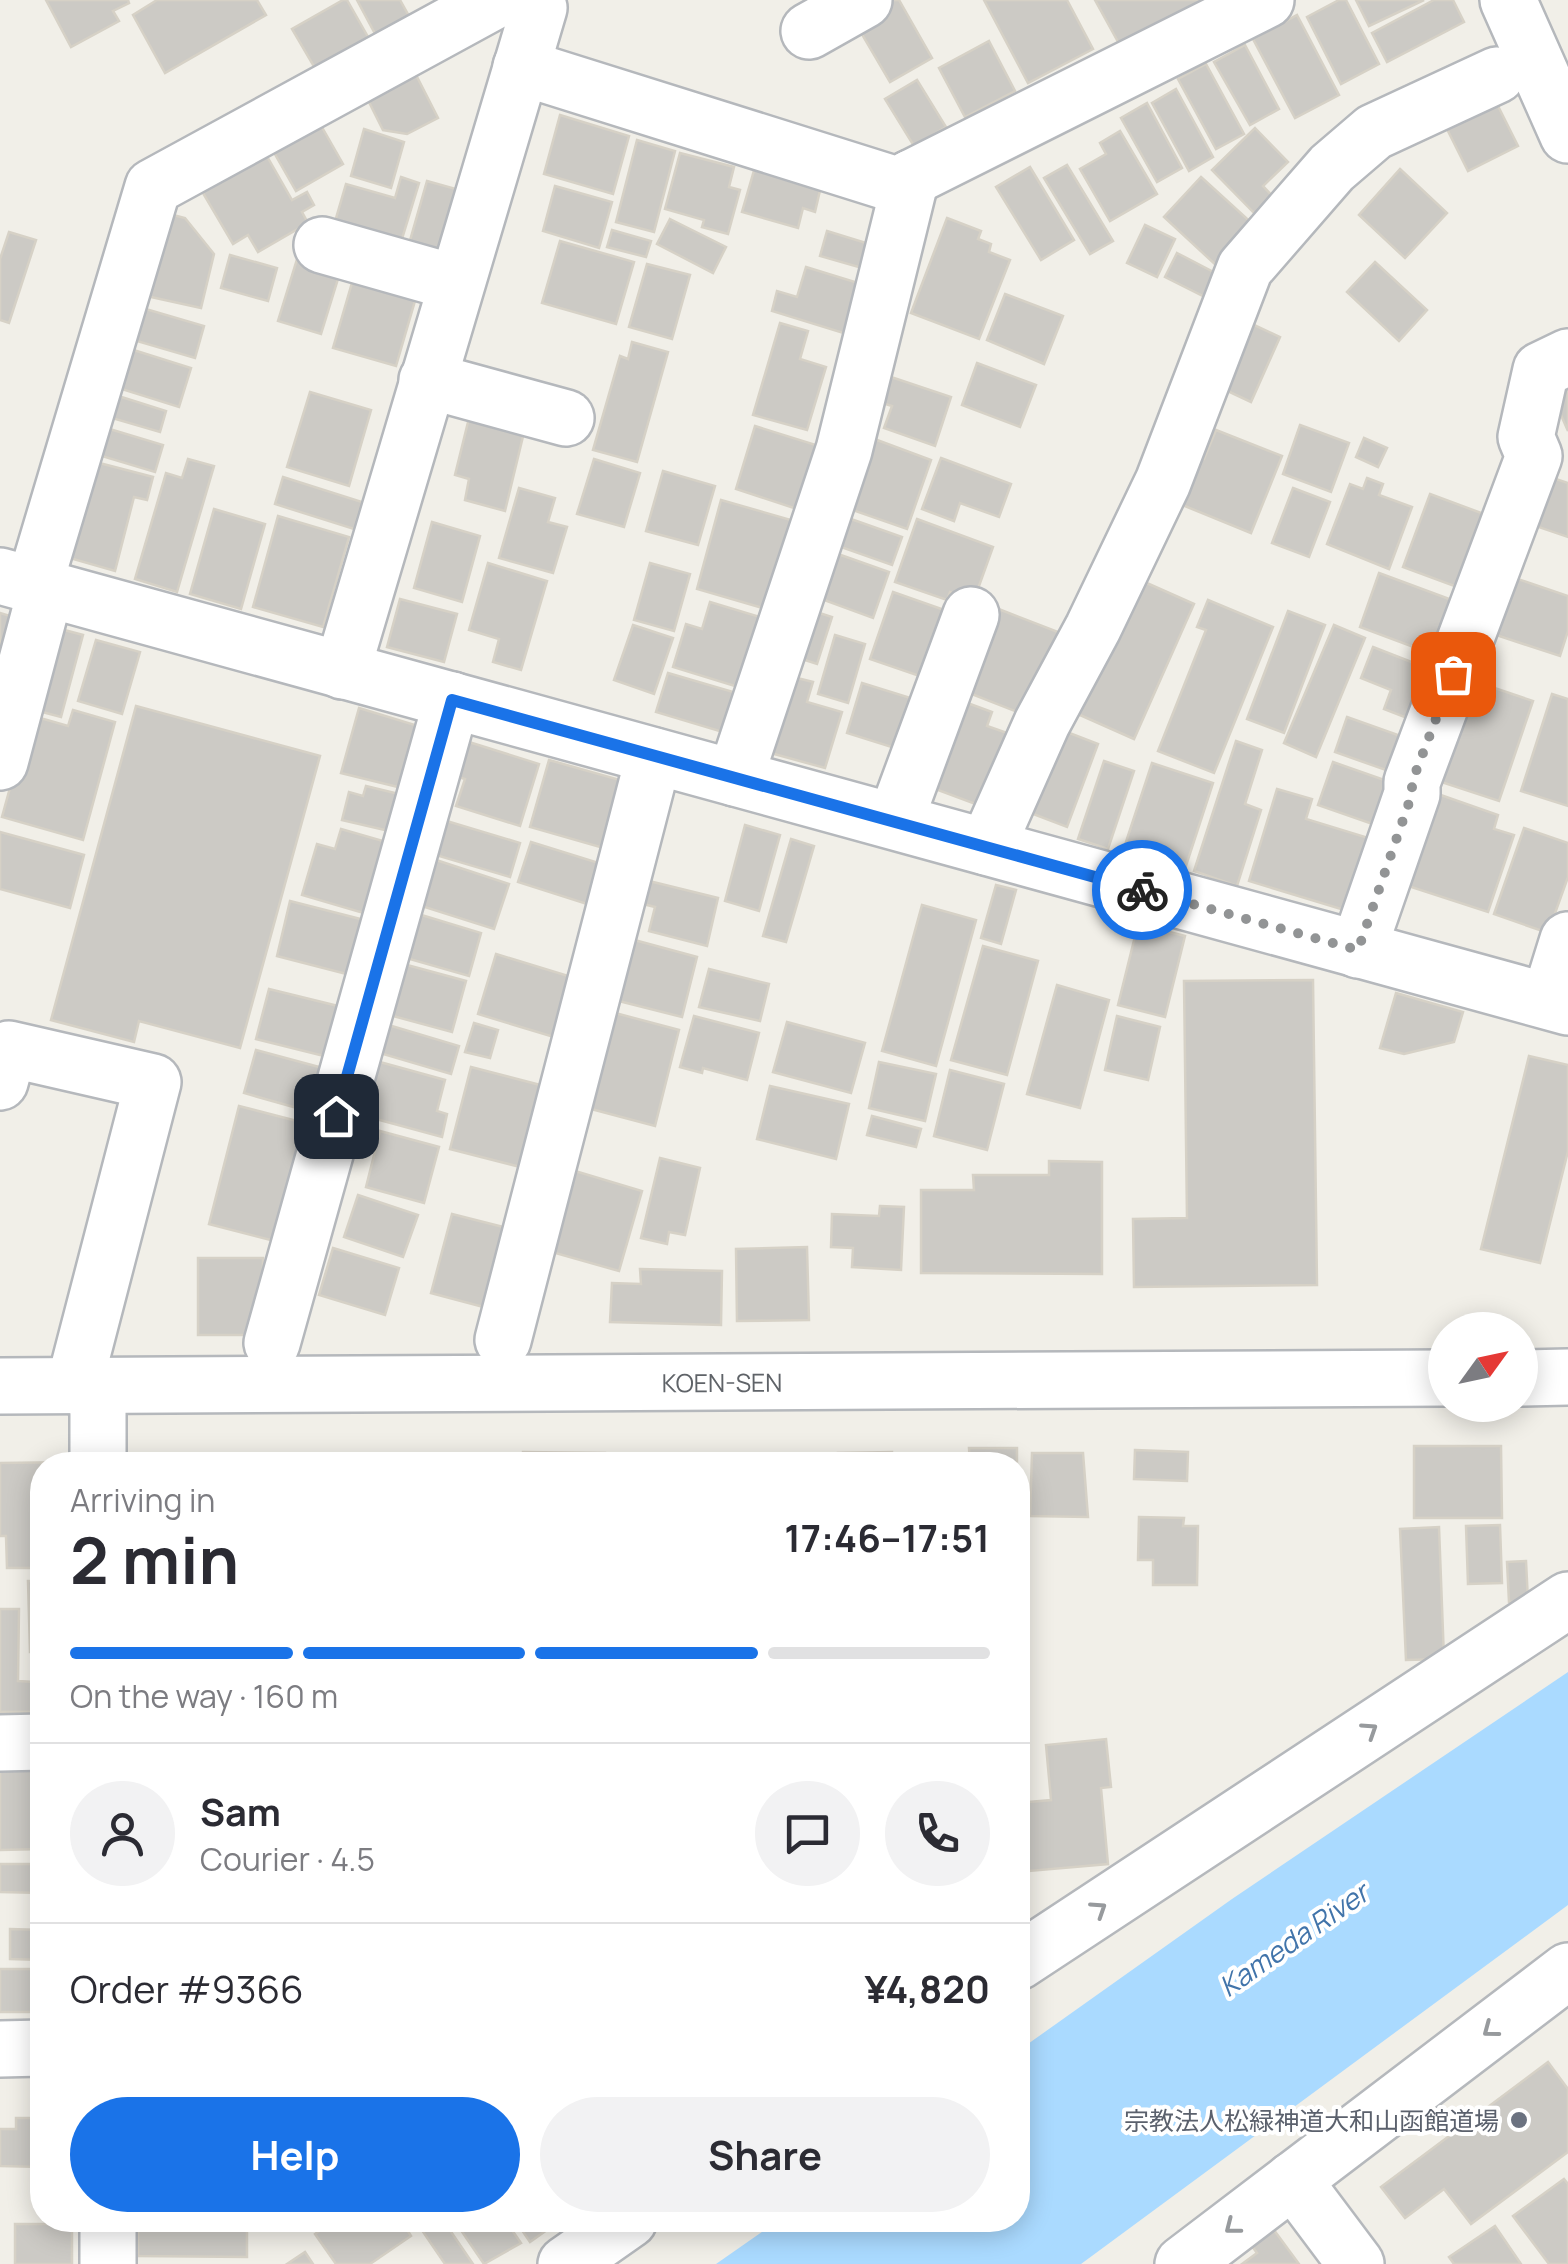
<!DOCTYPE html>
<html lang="en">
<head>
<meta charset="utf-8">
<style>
	:root { --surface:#fff; --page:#f2f2f3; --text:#2b2b33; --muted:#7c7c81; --line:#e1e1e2; --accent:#1a73e8 }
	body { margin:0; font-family:Manrope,"Noto Sans JP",sans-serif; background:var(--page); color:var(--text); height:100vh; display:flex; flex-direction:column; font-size:38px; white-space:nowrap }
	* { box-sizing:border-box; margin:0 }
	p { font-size:32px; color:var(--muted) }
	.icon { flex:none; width:55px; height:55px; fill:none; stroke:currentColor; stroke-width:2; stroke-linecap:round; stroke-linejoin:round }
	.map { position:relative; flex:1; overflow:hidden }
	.side { position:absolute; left:30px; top:1452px; width:1000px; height:780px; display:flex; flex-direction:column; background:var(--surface); border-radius:40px; box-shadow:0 5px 25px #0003 }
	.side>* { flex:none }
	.needle { width:65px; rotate:57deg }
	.tools { position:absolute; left:1428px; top:1312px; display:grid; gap:20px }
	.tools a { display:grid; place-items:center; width:110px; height:110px; border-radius:50%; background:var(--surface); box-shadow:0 5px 25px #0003; font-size:50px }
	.pin { position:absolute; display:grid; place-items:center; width:85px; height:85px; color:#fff; margin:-42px; border-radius:20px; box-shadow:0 5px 15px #0006 }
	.courier { position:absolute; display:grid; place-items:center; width:100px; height:100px; margin:-50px; border:8px solid #1a73e8; border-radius:50%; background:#fff; color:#222; box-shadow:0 2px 12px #0007 }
	.headline em { font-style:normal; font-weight:700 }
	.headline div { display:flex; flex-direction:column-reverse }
	.headline { display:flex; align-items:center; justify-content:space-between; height:170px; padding:0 40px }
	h1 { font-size:65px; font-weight:700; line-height:75px }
	.bar { display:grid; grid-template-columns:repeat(4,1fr); gap:15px 10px; align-content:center; height:120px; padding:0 40px }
	.bar i { height:12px; border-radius:8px; background:var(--line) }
	.bar .active { background:var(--accent) }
	.bar p { grid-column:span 4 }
	.line { display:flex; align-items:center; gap:25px; padding:0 40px; border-top:2px solid var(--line) }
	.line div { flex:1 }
	.round { display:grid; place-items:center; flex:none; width:105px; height:105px; border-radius:52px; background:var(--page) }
	.button { display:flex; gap:20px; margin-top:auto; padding:20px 40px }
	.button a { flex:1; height:115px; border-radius:60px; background:var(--accent); color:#fff; font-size:40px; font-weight:700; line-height:115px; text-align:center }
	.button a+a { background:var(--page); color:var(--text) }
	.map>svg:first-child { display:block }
</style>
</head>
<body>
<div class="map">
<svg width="1568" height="2264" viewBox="0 0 1568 2264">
	<rect width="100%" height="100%" fill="#f1efe8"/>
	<polygon fill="#aadaff" points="1568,1672 1568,1905 1081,2264 716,2264 779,2220 1018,2220 1018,2051 1232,1899"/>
	<g fill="#cccac5" stroke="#d6d1c6" stroke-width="2.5">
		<polygon points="46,0 128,0 129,3 113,11 119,21 71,47"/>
		<polygon points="157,0 257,0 266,15 165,73 133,15"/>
		<polygon points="343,0 347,0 372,44 319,75 292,29"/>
		<polygon points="357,0 400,0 414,25 380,43"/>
		<polygon points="885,0 899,0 932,58 890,82 853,19"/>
		<polygon points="984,0 1067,0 1093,49 1028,83"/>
		<polygon points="1095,0 1209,0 1122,49"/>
		<polygon points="1339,0 1346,0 1379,64 1341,84 1307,17"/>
		<polygon points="1356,0 1424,0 1369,26"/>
		<polygon points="1434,0 1453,0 1464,22 1387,62 1372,33"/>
		<polygon points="1297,15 1339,95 1295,118 1253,39"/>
		<polygon points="989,41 1015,91 965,117 939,68"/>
		<polygon points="1245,45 1279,109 1250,125 1214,62"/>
		<polygon points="1206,64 1244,134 1216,149 1178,79"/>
		<polygon points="412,67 438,118 407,134 383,130 364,92"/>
		<polygon points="917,80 946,127 914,146 885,99"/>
		<polygon points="1176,89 1213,157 1189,171 1152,103"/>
		<polygon points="1493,96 1518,146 1468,171 1443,121"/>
		<polygon points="1147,103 1182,168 1157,182 1121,118"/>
		<polygon points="560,115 629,136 613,194 544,174"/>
		<polygon points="319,122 343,164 296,191 272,149"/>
		<polygon points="1255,128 1288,162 1263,186 1278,202 1260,219 1212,170"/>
		<polygon points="364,129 404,142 391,188 351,176"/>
		<polygon points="1120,131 1157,194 1110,221 1080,169 1106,154 1100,143"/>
		<polygon points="637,140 675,151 654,232 616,222"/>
		<polygon points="264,151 292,200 307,192 314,205 302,212 308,223 258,252 248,235 233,244 200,188"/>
		<polygon points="680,153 734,167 729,187 740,190 728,234 702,227 704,220 665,209"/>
		<polygon points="1067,165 1113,241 1090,254 1044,178"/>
		<polygon points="755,167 821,186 815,212 803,208 798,228 742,212"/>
		<polygon points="1030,167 1074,240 1041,260 996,187"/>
		<polygon points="1400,169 1447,213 1405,258 1359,215"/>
		<polygon points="401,177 419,183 398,252 332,232 346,184 395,198"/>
		<polygon points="1201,177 1255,226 1218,267 1164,217"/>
		<polygon points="427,181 456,189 434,267 405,258"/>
		<polygon points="555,186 612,202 599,248 543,231"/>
		<polygon points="162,212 185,218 214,254 201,308 142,295"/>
		<polygon points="947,218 981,231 978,239 991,244 989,252 1010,260 979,339 911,313"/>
		<polygon points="670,219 726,247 713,273 657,244"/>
		<polygon points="1145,225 1175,239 1157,277 1127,263"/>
		<polygon points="612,230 651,241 646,257 607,247"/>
		<polygon points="827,231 876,246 869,270 820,256"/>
		<polygon points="9,232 36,240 9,323 0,320 0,259"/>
		<polygon points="560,241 634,262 616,324 542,303"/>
		<polygon points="1177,253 1223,277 1211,300 1165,277"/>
		<polygon points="230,255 277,268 268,301 221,288"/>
		<polygon points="298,256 341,269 321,334 278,321"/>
		<polygon points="1375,262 1427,310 1399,341 1347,292"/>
		<polygon points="647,264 690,275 672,339 629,327"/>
		<polygon points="806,267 868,286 853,336 772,311 777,291 797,297"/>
		<polygon points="356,269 419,287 396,366 333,348"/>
		<polygon points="1005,294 1063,316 1044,364 987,340"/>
		<polygon points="132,305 204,326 195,358 123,337"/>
		<polygon points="1237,317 1280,337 1251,402 1208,382"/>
		<polygon points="780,323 808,331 800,359 826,367 807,430 753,415"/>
		<polygon points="632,342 668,352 637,462 593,450 620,356 628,359"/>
		<polygon points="124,347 191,368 179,407 112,386"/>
		<polygon points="977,363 1036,385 1020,427 962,405"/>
		<polygon points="888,376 951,397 935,446 884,428 892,406 879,402"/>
		<polygon points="1568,380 1568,431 1549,388"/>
		<polygon points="310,392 371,410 349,486 287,467"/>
		<polygon points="112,394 166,411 160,432 105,416"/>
		<polygon points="471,410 526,424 505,511 465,500 469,479 455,475"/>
		<polygon points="93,424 163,445 155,472 85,451"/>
		<polygon points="1300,425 1349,443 1331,492 1283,474"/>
		<polygon points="755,426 819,446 800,510 736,489"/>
		<polygon points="1216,430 1282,456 1251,533 1170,500 1189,453 1204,459"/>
		<polygon points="869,437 931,460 907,529 844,507"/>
		<polygon points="1364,438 1387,448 1378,467 1356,457"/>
		<polygon points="941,458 1011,484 999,517 960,503 954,521 922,509"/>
		<polygon points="84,459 153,477 147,500 134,497 115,571 59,555"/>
		<polygon points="188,459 214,466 177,592 135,579 166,473 182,478"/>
		<polygon points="594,459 640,473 624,527 577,514"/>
		<polygon points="663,471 715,486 698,545 646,531"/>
		<polygon points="1535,472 1568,483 1568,537 1518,520"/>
		<polygon points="283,477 362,502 354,529 275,504"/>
		<polygon points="1367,478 1383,484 1379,495 1412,507 1389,569 1327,544 1350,484 1363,489"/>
		<polygon points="519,488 555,498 548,522 567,527 553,573 499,558"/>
		<polygon points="1293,488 1330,502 1309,557 1272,543"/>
		<polygon points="1430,494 1492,517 1465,590 1403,567"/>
		<polygon points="721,500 798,522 773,611 697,589"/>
		<polygon points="214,509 265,524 241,609 190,594"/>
		<polygon points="834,513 902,537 892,565 824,541"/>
		<polygon points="278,516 349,537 323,627 253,607"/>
		<polygon points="917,519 993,547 974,600 950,592 947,600 895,582"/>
		<polygon points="432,522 480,536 462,602 414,588"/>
		<polygon points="821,548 889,572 873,618 805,593"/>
		<polygon points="488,563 547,581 521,670 493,662 499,639 469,630"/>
		<polygon points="650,563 690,574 674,631 634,620"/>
		<polygon points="1379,573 1452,600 1432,654 1360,627"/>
		<polygon points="1500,573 1568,596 1568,631 1560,656 1481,630"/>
		<polygon points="1131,576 1194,604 1134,739 1071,711"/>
		<polygon points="893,592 953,613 931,680 870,659"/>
		<polygon points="400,599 457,614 444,662 387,647"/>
		<polygon points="1208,600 1273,627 1214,773 1158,751 1206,630 1197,627"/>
		<polygon points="710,602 773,621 751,691 673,667 686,624 702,629"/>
		<polygon points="801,607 832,617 817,664 786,654"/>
		<polygon points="996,608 1063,634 1030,717 964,691"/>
		<polygon points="1288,611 1325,625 1284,733 1247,719"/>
		<polygon points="0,613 20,619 0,694"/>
		<polygon points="633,625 673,638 654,694 614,680"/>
		<polygon points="1334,625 1365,638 1316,757 1284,743"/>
		<polygon points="53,627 83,635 61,717 31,709"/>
		<polygon points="835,635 865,644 848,703 818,694"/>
		<polygon points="96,640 140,652 122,714 78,701"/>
		<polygon points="1373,647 1432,670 1412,720 1384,709 1391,690 1361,678"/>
		<polygon points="668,673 747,696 736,736 656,712"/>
		<polygon points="777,673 813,682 807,702 842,712 825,768 756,749"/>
		<polygon points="1459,676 1533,701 1499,801 1426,777"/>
		<polygon points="862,683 917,700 901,750 847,733"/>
		<polygon points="1552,694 1568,699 1568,806 1521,791"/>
		<polygon points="962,701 992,712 987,726 1021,738 994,811 930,787"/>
		<polygon points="136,706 320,756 240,1048 139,1021 134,1042 51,1020"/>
		<polygon points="359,708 428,729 410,790 341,773"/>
		<polygon points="73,710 115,722 83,840 2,817 30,715 68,726"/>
		<polygon points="1347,717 1412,740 1400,775 1335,752"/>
		<polygon points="1059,729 1098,744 1067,827 1028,812"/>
		<polygon points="453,737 539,764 520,826 456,806 465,779 442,772"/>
		<polygon points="1236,741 1262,750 1245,804 1261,810 1237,886 1194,871"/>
		<polygon points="549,760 627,782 607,849 530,827"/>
		<polygon points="1104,761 1134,771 1108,849 1078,839"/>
		<polygon points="1333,762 1393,783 1378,826 1318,805"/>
		<polygon points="1152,763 1213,783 1184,872 1123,851"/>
		<polygon points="366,786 411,797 402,834 342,820 349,792 363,796"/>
		<polygon points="1277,789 1312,799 1306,819 1375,840 1354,913 1249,881"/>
		<polygon points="1435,793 1498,815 1494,829 1514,835 1488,912 1405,885"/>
		<polygon points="440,819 520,843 510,877 429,853"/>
		<polygon points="745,825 780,835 759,911 725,901"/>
		<polygon points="1524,828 1568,843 1568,877 1548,933 1494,914"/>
		<polygon points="341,829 397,845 377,917 302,895 317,844 335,849"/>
		<polygon points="0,832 84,855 70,908 0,889"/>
		<polygon points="791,839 814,846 786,942 763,936"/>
		<polygon points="531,842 602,864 590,905 518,882"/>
		<polygon points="427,857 509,884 494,929 412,903"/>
		<polygon points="641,879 718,898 707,946 649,931 655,907 635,902"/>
		<polygon points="996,885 1016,890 1001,944 981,938"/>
		<polygon points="290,901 372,922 358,977 277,956"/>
		<polygon points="922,905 976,920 936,1066 882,1051"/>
		<polygon points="405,910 481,933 469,976 392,954"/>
		<polygon points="1138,924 1185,936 1165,1017 1118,1005"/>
		<polygon points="627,938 697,957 682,1017 611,999"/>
		<polygon points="983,946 1038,961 1007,1075 951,1060"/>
		<polygon points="496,954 575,978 557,1038 478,1014"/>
		<polygon points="396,962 466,981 452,1032 382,1013"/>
		<polygon points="709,969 769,984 760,1021 699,1007"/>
		<polygon points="1313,980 1317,1285 1134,1287 1133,1219 1187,1218 1184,981"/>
		<polygon points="1057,985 1109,1000 1080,1108 1027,1094"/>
		<polygon points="269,989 342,1007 328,1057 256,1039"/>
		<polygon points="1396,993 1463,1012 1454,1042 1404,1054 1380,1048"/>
		<polygon points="604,1010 679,1030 655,1126 580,1106"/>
		<polygon points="694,1016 759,1033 747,1080 703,1068 702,1073 680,1067"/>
		<polygon points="1117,1016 1160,1027 1148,1080 1105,1070"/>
		<polygon points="375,1021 459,1046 451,1074 366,1049"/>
		<polygon points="787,1022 865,1043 851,1093 773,1072"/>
		<polygon points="474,1023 498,1030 490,1058 465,1052"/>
		<polygon points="256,1050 330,1070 318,1114 244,1093"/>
		<polygon points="1529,1056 1568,1065 1568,1151 1540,1263 1481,1249"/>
		<polygon points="369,1059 445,1080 437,1111 447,1114 442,1137 354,1113"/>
		<polygon points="879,1062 936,1074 925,1121 869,1108"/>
		<polygon points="471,1067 544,1086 524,1168 450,1149"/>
		<polygon points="950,1070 1004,1084 987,1150 934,1136"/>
		<polygon points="770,1086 849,1104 836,1159 757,1139"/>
		<polygon points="239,1106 316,1126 286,1244 209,1224"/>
		<polygon points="872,1116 921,1129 916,1147 867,1135"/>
		<polygon points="380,1131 439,1147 424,1203 366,1187"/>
		<polygon points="660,1158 700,1168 685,1235 669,1232 667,1244 641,1238"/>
		<polygon points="1049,1161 1102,1162 1102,1274 921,1273 921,1190 974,1190 973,1175 1049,1175"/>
		<polygon points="565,1168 642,1191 619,1271 541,1249"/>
		<polygon points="358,1195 418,1215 403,1257 344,1237"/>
		<polygon points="880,1206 904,1207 901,1270 852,1267 853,1248 831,1247 832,1214 879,1216"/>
		<polygon points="452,1214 507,1228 487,1308 431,1293"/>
		<polygon points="807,1247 809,1320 737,1321 736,1249"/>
		<polygon points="333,1248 399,1268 385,1315 319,1295"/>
		<rect x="198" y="1258" width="65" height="77"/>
		<polygon points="640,1269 722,1271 721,1325 610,1322 612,1283 641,1284"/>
		<polygon points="1414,1446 1501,1446 1502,1518 1414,1518"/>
		<polygon points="969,1448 1017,1448 1017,1465 970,1465"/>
		<polygon points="1135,1450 1188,1452 1187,1481 1134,1479"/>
		<polygon points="523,1452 605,1453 605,1465 523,1465"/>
		<polygon points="892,1452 892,1465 839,1465 838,1453"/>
		<polygon points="1032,1453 1083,1453 1088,1517 1030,1516"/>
		<polygon points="833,1454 833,1465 803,1465 803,1455"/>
		<polygon points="73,1462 73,1465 42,1465 42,1568 7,1568 6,1536 0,1536 0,1463"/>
		<polygon points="1139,1517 1184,1518 1183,1526 1198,1526 1197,1585 1153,1585 1153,1560 1138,1560"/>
		<polygon points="1500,1525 1502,1583 1468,1584 1466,1526"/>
		<polygon points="1439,1527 1444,1659 1406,1660 1400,1529"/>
		<polygon points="1526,1561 1528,1601 1509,1602 1507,1562"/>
		<polygon points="28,1581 42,1581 42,1652 30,1652"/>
		<polygon points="0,1609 19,1609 18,1681 34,1682 34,1712 0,1712"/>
		<polygon points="1106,1739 1111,1787 1101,1788 1108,1864 1018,1872 1018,1803 1051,1800 1046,1745"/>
		<polygon points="42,1765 42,1849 0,1850 0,1766"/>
		<polygon points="0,1864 42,1864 42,1893 0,1892"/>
		<polygon points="10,1929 42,1930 42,1960 10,1959"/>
		<rect x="0" y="1969" width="42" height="43"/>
		<polygon points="1548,2062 1568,2089 1568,2152 1471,2224 1444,2189 1405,2218 1381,2187"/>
		<polygon points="16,2118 42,2118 42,2167 0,2166 0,2129 16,2129"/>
		<polygon points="1564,2179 1568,2184 1568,2264 1549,2264 1513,2216"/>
		<polygon points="335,2220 401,2220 411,2236 370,2264 336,2264 315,2234"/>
		<polygon points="415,2220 443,2220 473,2264 445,2264"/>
		<polygon points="454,2220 505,2220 521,2243 484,2264"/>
		<polygon points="515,2220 561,2220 530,2242"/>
		<rect x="15" y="2224" width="57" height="40"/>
		<polygon points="1271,2226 1299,2264 1242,2264 1257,2253 1249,2242"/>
		<polygon points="1495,2226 1521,2264 1454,2264 1449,2257"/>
		<polygon points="138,2228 247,2229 247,2257 138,2256"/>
		<polygon points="305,2252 313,2264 287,2264"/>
	</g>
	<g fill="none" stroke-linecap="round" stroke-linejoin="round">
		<defs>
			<g id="minor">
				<polyline points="1508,0 1568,135"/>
				<polyline points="809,31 864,0"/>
				<polyline points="521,67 897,185 1266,0"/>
				<polyline points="322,245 456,283"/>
				<polyline points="427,380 566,418"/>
				<polyline points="0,576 1568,1007"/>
				<polyline points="34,586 153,187 496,0"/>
				<polyline points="342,671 539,8 535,0"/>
				<polyline points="0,762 46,589"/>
				<polyline points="735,778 844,450 911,178"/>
				<polyline points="895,821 971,615"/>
				<polyline points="987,847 1042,723 1093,628 1163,482 1245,268 1332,168 1374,132 1497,75"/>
				<polyline points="1358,950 1412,794 1412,782 1534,456 1526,437 1541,370 1568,357"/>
				<polyline points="1549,1001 1568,940"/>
				<polyline points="0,1082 9,1049 153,1082 74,1386"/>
				<polyline points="503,1340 654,756"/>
				<polyline points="272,1343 452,700"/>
				<polyline points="1520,1378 1568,1377"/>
				<path id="s1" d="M0,1386L1445,1378"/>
				<polyline points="98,1465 98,1385"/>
				<polyline points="0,1743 42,1742"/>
				<polyline points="1018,1962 1568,1600"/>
				<polyline points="0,2049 42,2048"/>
				<polyline points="1293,2180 1356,2264"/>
				<polyline points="108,2220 108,2264"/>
				<polyline points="566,2264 629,2220"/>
				<polyline points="1183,2264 1568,1971"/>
			</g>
		</defs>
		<use href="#minor" stroke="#b5b8bc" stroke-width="60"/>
		<use href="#minor" stroke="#fff" stroke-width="55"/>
	</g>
	<defs><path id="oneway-chevron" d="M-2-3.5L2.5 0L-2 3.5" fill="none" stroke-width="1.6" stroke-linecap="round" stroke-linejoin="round" transform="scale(2.5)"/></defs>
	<g stroke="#979a9d">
		<use href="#oneway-chevron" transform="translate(1370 1730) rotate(-33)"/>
		<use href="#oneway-chevron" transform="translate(1099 1909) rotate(-33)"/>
		<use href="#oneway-chevron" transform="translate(1490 2030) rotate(143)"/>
		<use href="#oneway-chevron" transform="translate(1232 2227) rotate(142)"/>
	</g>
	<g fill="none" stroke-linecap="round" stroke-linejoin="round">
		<polyline stroke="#929495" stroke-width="10" stroke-dasharray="0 18" points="1142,890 1358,950 1412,794 1412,782 1453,674"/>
		<polyline stroke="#1a73e8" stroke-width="12" points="336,1116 452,700 1142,890"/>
	</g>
	<circle fill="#6b7280" stroke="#fff" stroke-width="4" cx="1519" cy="2120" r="10"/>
	<g text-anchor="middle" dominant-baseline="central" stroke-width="8" stroke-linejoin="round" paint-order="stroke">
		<g font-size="25" fill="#5f6368" stroke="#fff">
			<text stroke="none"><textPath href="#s1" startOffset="722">KOEN-SEN</textPath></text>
		</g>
		<g font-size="25" fill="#5b616d" stroke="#fff" text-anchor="end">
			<text x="1499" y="2120">宗教法人松緑神道大和山函館道場</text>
		</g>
		<g font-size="28" font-style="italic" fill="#4174aa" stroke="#fff">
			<text transform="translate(1293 1939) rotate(-35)">Kameda River</text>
		</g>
	</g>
</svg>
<div class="tools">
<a><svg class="needle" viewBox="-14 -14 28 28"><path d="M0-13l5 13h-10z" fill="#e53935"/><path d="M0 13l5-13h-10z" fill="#7c7c81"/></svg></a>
</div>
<div class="pin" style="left:1453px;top:674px;background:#ea580c"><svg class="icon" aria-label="bag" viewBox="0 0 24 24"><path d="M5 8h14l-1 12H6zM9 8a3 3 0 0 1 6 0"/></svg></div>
<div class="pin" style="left:336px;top:1116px;background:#1f2937"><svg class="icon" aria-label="home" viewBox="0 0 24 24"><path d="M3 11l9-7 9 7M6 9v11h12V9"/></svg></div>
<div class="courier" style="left:1142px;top:890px"><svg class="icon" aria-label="bike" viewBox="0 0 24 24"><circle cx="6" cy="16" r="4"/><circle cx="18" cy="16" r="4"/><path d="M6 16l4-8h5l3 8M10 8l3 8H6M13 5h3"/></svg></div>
<section class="side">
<div class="headline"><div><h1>2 min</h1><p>Arriving in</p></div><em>17:46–17:51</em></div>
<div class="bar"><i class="active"></i><i class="active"></i><i class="active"></i><i></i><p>On the way · 160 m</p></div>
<div class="line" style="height:180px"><a class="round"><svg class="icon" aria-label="person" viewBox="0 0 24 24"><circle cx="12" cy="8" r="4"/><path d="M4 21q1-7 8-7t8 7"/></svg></a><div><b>Sam</b><p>Courier · 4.5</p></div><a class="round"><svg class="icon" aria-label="chat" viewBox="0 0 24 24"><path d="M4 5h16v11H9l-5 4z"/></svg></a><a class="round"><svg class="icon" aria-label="phone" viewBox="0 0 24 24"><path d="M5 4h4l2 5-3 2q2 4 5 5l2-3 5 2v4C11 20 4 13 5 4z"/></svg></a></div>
<div class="line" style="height:130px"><div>Order #9366</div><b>¥4,820</b></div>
<div class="button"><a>Help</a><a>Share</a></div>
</section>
</div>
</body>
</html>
